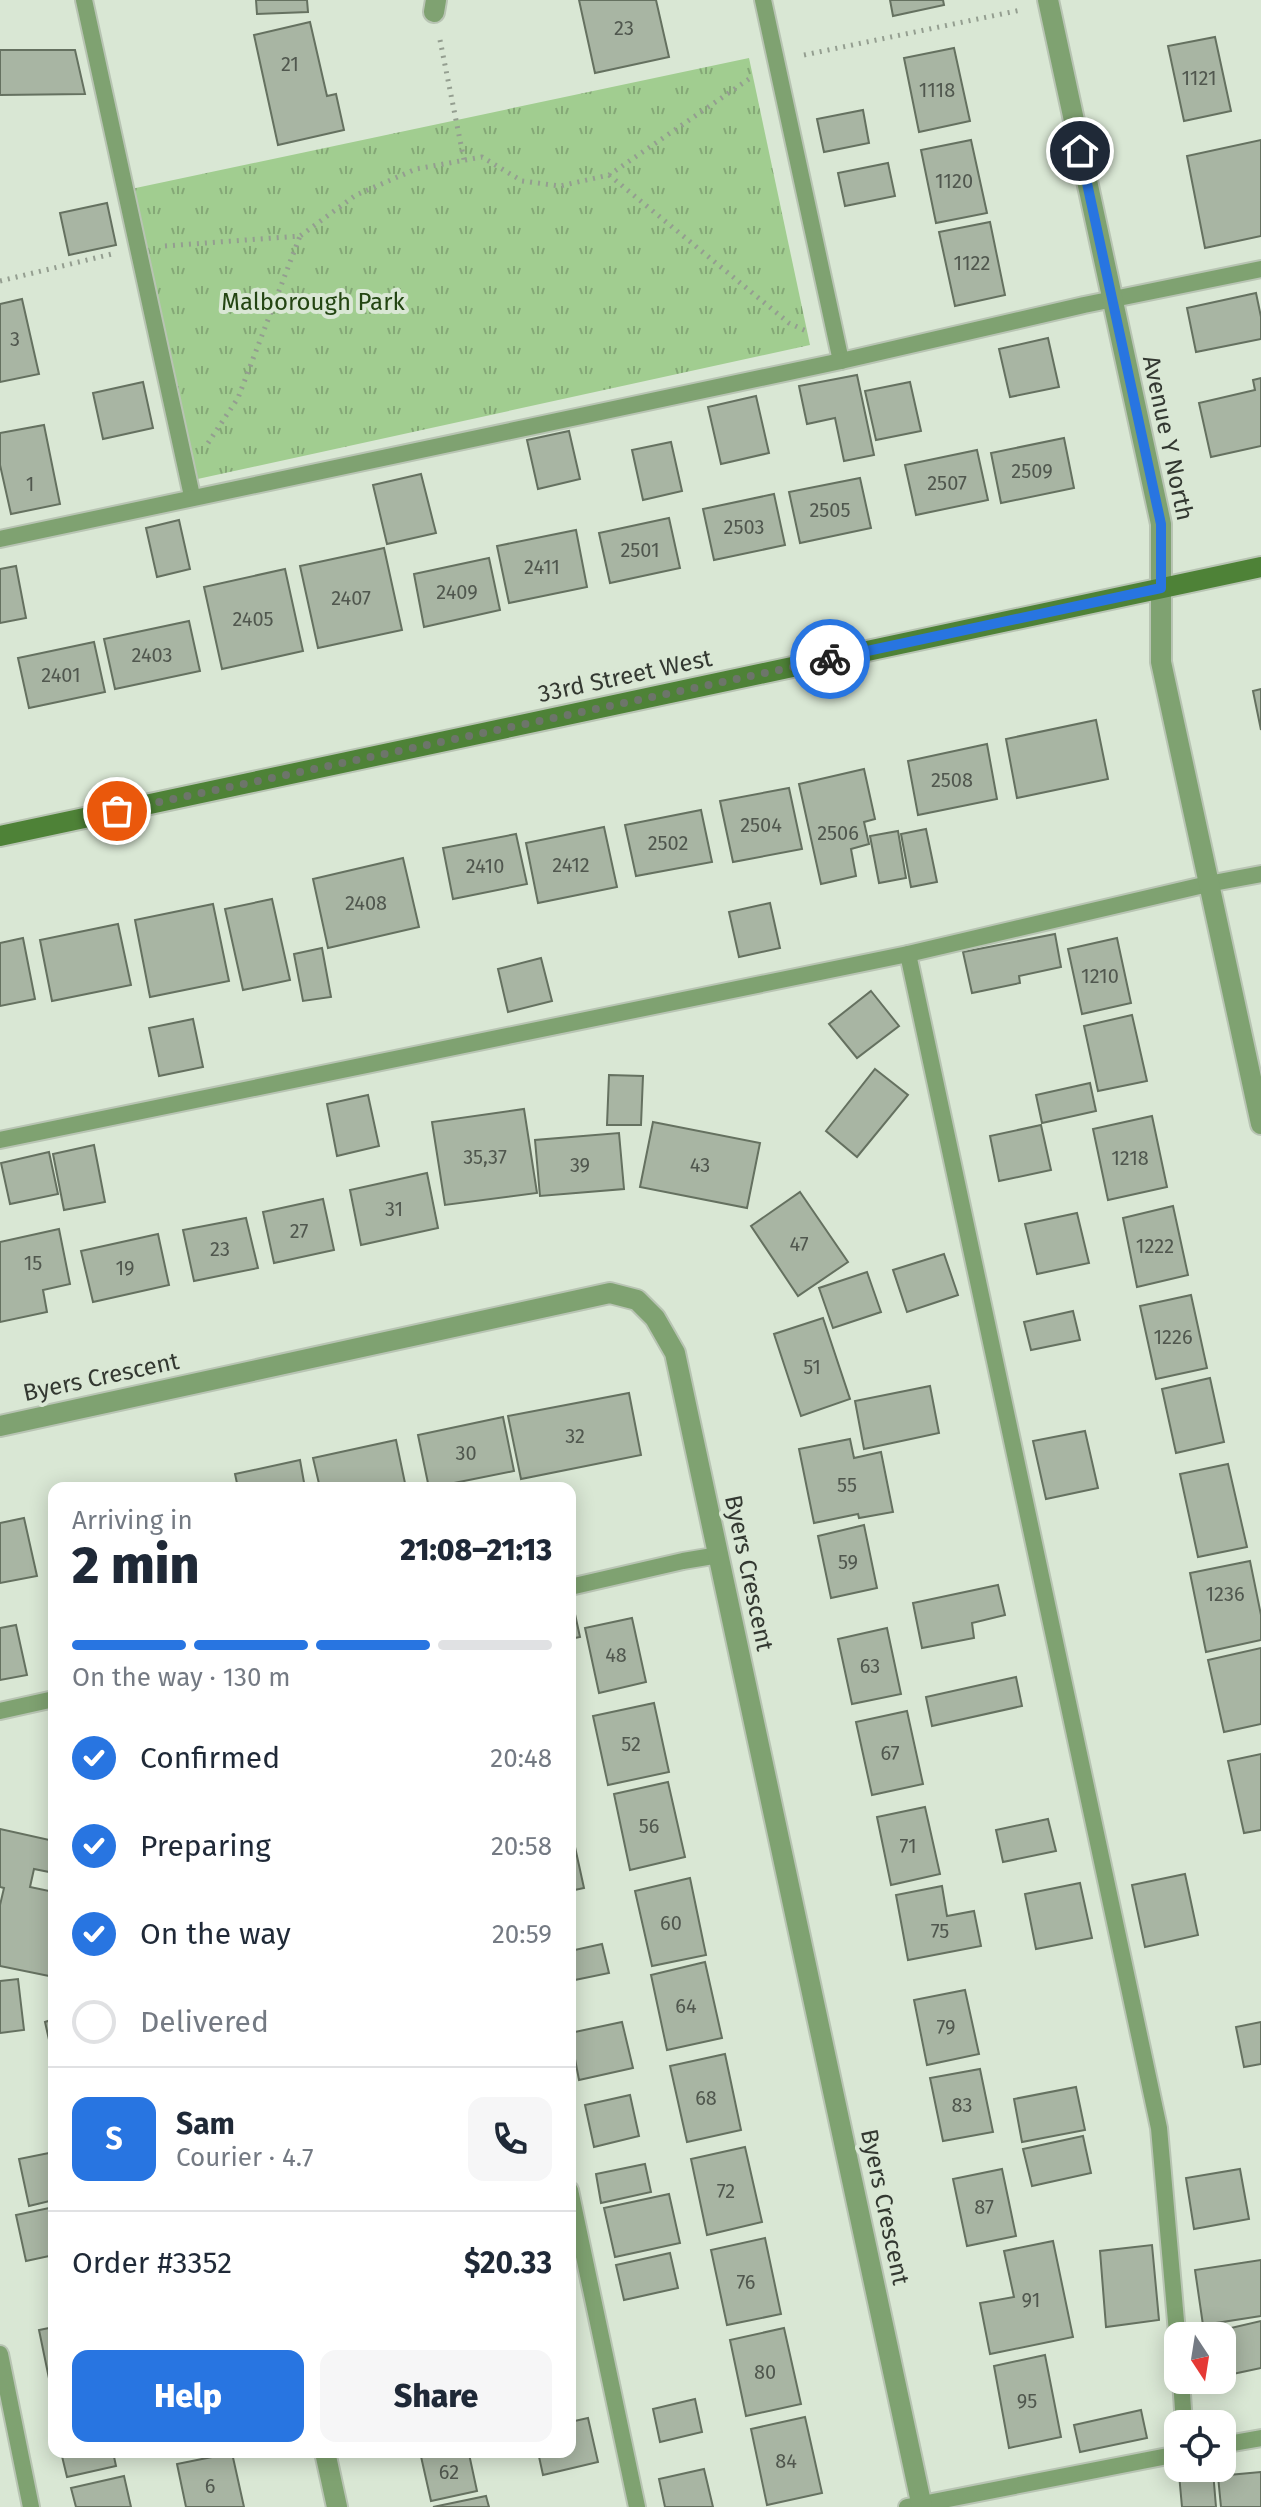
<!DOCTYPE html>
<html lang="en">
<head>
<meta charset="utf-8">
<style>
	:root { --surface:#fff; --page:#f6f6f7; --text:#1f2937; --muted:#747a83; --line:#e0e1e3; --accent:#2875e1 }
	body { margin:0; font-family:"Fira Sans",sans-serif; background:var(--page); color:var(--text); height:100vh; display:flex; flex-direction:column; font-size:30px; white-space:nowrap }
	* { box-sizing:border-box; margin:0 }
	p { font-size:26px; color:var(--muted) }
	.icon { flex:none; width:44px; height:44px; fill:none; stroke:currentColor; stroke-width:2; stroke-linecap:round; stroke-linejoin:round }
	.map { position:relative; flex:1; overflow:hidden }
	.details { position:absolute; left:48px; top:1482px; width:528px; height:976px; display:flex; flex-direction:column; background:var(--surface); border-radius:16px; box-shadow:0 4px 20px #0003 }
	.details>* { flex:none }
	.needle { width:52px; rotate:168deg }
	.buttons { position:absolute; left:1164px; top:2322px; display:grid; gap:16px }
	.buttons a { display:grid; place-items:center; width:72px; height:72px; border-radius:16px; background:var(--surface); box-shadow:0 4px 20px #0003; font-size:40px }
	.pin { position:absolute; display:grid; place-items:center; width:68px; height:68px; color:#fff; margin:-34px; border:4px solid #fff; border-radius:50%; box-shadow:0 2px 8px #0007 }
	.courier { position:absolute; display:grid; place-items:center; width:80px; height:80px; margin:-40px; border:6px solid #2875e1; border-radius:50%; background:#fff; color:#222; box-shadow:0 2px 10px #0007 }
	.overview em { font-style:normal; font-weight:800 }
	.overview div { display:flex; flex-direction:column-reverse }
	.overview { display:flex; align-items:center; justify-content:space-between; height:136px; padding:0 24px }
	h1 { font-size:52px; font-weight:800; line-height:60px }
	.bar { display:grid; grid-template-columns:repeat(4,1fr); gap:12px 8px; align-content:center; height:96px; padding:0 24px }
	.bar i { height:10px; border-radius:6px; background:var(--line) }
	.bar .current { background:var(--accent) }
	.bar p { grid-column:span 4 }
	.line { display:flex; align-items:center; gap:20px; padding:0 24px; border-top:2px solid var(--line) }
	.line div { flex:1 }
	.round { display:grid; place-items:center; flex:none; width:84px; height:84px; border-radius:16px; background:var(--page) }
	ol { padding:0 24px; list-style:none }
	li { display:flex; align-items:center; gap:24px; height:88px }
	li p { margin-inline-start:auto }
	li .icon { padding:8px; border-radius:50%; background:var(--accent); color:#fff; stroke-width:4 }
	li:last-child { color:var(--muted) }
	li i { width:44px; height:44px; border:4px solid var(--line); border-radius:50% }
	.cta { display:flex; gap:16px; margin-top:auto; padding:16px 24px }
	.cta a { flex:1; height:92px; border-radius:16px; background:var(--accent); color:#fff; font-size:32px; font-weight:800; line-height:92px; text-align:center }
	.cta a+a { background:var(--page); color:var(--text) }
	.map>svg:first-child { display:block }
</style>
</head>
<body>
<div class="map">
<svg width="1261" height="2507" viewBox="0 0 1261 2507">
	<defs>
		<pattern id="park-tufts" width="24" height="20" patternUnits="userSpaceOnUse" patternTransform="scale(2)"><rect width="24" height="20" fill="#a1cd90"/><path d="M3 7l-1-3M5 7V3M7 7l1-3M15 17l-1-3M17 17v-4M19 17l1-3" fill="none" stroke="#84a776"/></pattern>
	</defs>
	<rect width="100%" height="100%" fill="#d9e7d4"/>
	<polygon fill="url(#park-tufts)" points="749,58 810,345 193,480 131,189"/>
	<g fill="#a8b5a3" stroke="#657160" stroke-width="2">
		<polygon points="256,0 307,0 308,12 257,14"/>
		<polygon points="579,0 656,0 669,57 595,73"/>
		<polygon points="890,0 943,0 944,5 893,16"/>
		<polygon points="310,22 327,96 336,94 344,130 278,145 254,35"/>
		<polygon points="1215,37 1231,111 1184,121 1168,46"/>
		<polygon points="954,48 970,121 919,132 904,58"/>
		<polygon points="0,50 75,50 85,94 0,95"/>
		<polygon points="863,110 869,143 824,152 817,119"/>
		<polygon points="971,140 987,213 936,223 921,150"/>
		<polygon points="1261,140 1261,236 1205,248 1187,156"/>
		<polygon points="888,163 895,196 845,206 838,173"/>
		<polygon points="107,203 116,245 69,255 60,213"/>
		<polygon points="990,222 1005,295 955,306 939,232"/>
		<polygon points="1256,293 1261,317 1261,339 1196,352 1187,308"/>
		<polygon points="22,299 39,374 0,382 0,304"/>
		<polygon points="1048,338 1059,387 1010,397 999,349"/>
		<polygon points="857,375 874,455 844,461 835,418 807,424 799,386"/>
		<polygon points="1261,378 1261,446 1211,457 1199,403 1255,390 1253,380"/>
		<polygon points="143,382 153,428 103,439 93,393"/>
		<polygon points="910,382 921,431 876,440 865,391"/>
		<polygon points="756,396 769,453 721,464 708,407"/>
		<polygon points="44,425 60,504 11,514 0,465 0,433"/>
		<polygon points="569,431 580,479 538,489 527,440"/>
		<polygon points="1064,438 1074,488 1001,503 991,453"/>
		<polygon points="671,442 682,491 643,500 632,450"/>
		<polygon points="977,450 988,500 916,515 905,465"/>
		<polygon points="421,474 436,533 387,544 373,485"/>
		<polygon points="860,478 871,528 800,543 789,492"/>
		<polygon points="774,494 785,545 714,560 703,509"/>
		<polygon points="669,518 680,568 610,583 599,533"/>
		<polygon points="179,520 190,569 157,577 146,528"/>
		<polygon points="576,530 587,587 509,603 497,546"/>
		<polygon points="384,548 402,630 318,648 300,566"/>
		<polygon points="489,558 500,610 424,627 414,574"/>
		<polygon points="16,566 26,618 0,623 0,569"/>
		<polygon points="285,569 303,651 222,669 204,587"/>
		<polygon points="189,621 200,671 115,689 104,639"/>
		<polygon points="94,642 105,692 29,708 18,658"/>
		<polygon points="1261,689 1261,730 1253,691"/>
		<polygon points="1096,720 1108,779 1017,798 1006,739"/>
		<polygon points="987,744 997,799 918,815 908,761"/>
		<polygon points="864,769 875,819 864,822 869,844 851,849 856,876 821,884 799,784"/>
		<polygon points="789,788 802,849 733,862 720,801"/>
		<polygon points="701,810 712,862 636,876 625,825"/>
		<polygon points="604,827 617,887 538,903 526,843"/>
		<polygon points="926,829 937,882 911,887 901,834"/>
		<polygon points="898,831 906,878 879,883 870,836"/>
		<polygon points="516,834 527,884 453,899 443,848"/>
		<polygon points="403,858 419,927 328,948 313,879"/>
		<polygon points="272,899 290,980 243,990 225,909"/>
		<polygon points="770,903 780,948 739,957 729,912"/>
		<polygon points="213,904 229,981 150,997 135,920"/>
		<polygon points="118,924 131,985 52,1001 40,940"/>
		<polygon points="1055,934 1061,967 1019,976 1020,983 972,993 963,952"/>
		<polygon points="23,938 35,999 0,1006 0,943"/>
		<polygon points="1117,938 1131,1003 1082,1014 1068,949"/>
		<polygon points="322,948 331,997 303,1001 294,954"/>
		<polygon points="541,958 552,1001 508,1012 498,969"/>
		<polygon points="871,991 899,1026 857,1058 829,1024"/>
		<polygon points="1132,1015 1147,1081 1098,1091 1084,1026"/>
		<polygon points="193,1019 203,1067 159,1076 149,1028"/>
		<polygon points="875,1069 908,1095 857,1157 826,1131"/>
		<polygon points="609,1075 643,1076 641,1125 607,1125"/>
		<polygon points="1090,1083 1096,1111 1042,1123 1036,1095"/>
		<polygon points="368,1095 379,1146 337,1156 327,1104"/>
		<polygon points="524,1109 537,1193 445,1205 432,1122"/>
		<polygon points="1152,1116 1167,1187 1108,1200 1093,1129"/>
		<polygon points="653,1122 760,1143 747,1208 640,1187"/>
		<polygon points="1041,1125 1051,1170 999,1181 990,1136"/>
		<polygon points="619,1133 624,1189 540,1196 535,1140"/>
		<polygon points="94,1145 105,1202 64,1210 53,1154"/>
		<polygon points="49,1152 58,1194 10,1204 1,1163"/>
		<polygon points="427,1173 438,1228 361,1245 350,1190"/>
		<polygon points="800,1192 848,1262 798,1296 751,1226"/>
		<polygon points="323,1199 334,1250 274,1263 263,1212"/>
		<polygon points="1173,1206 1188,1275 1137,1287 1123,1218"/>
		<polygon points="1077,1213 1089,1263 1037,1274 1025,1224"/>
		<polygon points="246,1218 258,1268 194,1281 183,1230"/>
		<polygon points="59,1229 70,1284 43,1290 47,1312 0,1322 0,1242"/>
		<polygon points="158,1234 169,1285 93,1302 81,1251"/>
		<polygon points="944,1254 958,1295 907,1312 893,1270"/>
		<polygon points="867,1272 881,1312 833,1328 819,1288"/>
		<polygon points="1191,1295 1207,1368 1156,1379 1140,1306"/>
		<polygon points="1073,1311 1080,1340 1031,1350 1024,1322"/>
		<polygon points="823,1318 850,1399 801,1416 774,1334"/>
		<polygon points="1210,1378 1224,1442 1176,1453 1162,1389"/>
		<polygon points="930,1386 939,1433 864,1449 855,1401"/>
		<polygon points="629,1393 641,1455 521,1479 508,1416"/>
		<polygon points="503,1417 514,1471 429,1488 418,1435"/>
		<polygon points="1085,1431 1098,1488 1046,1499 1033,1441"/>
		<polygon points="850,1439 854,1458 881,1452 893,1512 859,1518 858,1514 814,1523 799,1449"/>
		<polygon points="396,1440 406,1488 320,1488 313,1458"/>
		<polygon points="300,1460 305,1488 238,1488 235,1474"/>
		<polygon points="1228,1464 1247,1547 1198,1557 1180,1474"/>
		<polygon points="24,1518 37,1576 0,1583 0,1523"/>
		<polygon points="864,1525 877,1588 831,1598 818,1536"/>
		<polygon points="1250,1561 1261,1615 1261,1640 1206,1652 1190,1573"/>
		<polygon points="998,1585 1005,1615 972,1623 974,1638 922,1648 913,1603"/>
		<polygon points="573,1605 580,1637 570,1639 570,1606"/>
		<polygon points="632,1618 646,1682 599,1693 585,1628"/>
		<polygon points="16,1625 27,1675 0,1680 0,1628"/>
		<polygon points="887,1628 901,1694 852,1704 838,1639"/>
		<polygon points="1261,1648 1261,1724 1224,1732 1208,1660"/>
		<polygon points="1016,1677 1022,1706 932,1726 926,1697"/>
		<polygon points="654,1703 669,1772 608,1785 593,1716"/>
		<polygon points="907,1711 923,1784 872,1795 856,1722"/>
		<polygon points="1261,1754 1261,1830 1244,1833 1228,1761"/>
		<polygon points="668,1782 685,1857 630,1870 614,1794"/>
		<polygon points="925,1807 940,1874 891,1885 877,1817"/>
		<polygon points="1048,1819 1056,1851 1003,1862 996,1830"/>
		<polygon points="0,1829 54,1841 54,1873 34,1869 30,1887 54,1892 54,1977 0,1966 0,1905 4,1888 0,1887"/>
		<polygon points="575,1847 584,1888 570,1891 570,1848"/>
		<polygon points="1185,1874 1198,1935 1145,1947 1132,1885"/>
		<polygon points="690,1878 706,1955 652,1966 635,1891"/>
		<polygon points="1080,1883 1092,1938 1036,1949 1025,1894"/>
		<polygon points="942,1886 947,1916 974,1911 981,1946 908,1960 896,1895"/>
		<polygon points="602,1944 609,1973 570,1981 570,1951"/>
		<polygon points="705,1962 722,2038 667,2050 651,1975"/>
		<polygon points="18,1979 24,2030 0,2033 0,1981"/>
		<polygon points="965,1990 979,2054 927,2065 914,2000"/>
		<polygon points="54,2019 54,2062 45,2022"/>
		<polygon points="622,2022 633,2068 579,2080 570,2033"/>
		<polygon points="1261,2022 1261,2064 1244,2067 1236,2027"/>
		<polygon points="725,2054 741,2130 687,2142 670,2066"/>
		<polygon points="980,2069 993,2132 943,2141 930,2078"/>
		<polygon points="1076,2087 1085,2130 1022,2142 1014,2099"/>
		<polygon points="630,2095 639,2136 594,2147 585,2105"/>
		<polygon points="1083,2136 1091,2173 1032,2186 1023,2149"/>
		<polygon points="745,2147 762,2222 707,2235 691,2159"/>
		<polygon points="54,2152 54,2200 29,2206 19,2159"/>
		<polygon points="645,2164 651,2192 601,2203 596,2174"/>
		<polygon points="1002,2169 1016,2236 967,2246 953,2179"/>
		<polygon points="1240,2169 1249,2219 1194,2229 1186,2178"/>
		<polygon points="669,2194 680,2243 615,2257 604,2208"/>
		<polygon points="54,2207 54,2255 26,2261 16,2215"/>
		<polygon points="765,2238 781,2314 727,2325 711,2250"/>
		<polygon points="1053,2241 1073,2337 990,2354 980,2303 1014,2297 1004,2251"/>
		<polygon points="1152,2245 1159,2320 1106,2327 1100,2251"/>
		<polygon points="670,2253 678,2288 624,2300 616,2265"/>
		<polygon points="1261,2260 1261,2316 1203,2325 1195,2270"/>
		<polygon points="1261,2321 1261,2368 1228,2375 1222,2336 1219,2336 1218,2331"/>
		<polygon points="54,2327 54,2393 52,2393 39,2330"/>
		<polygon points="784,2328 801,2404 746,2416 730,2340"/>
		<polygon points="1045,2355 1061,2437 1009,2448 994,2366"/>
		<polygon points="695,2399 702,2432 660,2442 653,2409"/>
		<polygon points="1141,2410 1147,2438 1080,2452 1074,2425"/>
		<polygon points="805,2417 822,2493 767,2505 751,2429"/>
		<polygon points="588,2418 598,2462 543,2475 538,2452 570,2452 570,2422"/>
		<polygon points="61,2452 113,2452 116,2466 67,2477"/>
		<polygon points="420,2452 477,2452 469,2454 477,2491 431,2501"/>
		<polygon points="232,2453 244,2507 186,2507 177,2464"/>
		<polygon points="704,2469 713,2507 665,2507 659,2479"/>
		<polygon points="1213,2471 1216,2507 1182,2507 1179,2474"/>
		<polygon points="1261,2472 1261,2507 1221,2507 1218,2476"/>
		<polygon points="124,2476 131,2507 76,2507 71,2488"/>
		<polygon points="486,2496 489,2507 433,2507"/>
	</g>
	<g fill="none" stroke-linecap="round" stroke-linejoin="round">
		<defs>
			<g id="service">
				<polyline points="84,0 192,496"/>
				<polyline points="763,0 841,361"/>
				<polyline points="0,539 841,361 1084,305 1261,269"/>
				<polyline points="908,954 1159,2128 1178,2344"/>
				<polyline points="0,1140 908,954 1208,884 1261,874"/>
				<polyline points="570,1587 683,1561 719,1555"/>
				<polyline points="0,1711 54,1699"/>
				<polyline points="570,2190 637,2507"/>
				<polyline points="0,2354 31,2507"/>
				<polyline points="1181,2380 1184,2424"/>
				<polyline points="1222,2445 1261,2438"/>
				<polyline points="907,2507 1178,2454"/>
			</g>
			<g id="minor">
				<polyline points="1048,0 1161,524 1161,662 1261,1124"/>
				<polyline points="434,12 436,0"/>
				<polyline points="0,1426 610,1293 637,1300 655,1318 675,1353 922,2507"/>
				<polyline points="325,2452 337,2507"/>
			</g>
			<polyline id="secondary" points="0,836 1261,567"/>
		</defs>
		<use href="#service" stroke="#b8c4b3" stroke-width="20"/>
		<use href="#minor" stroke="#b8c4b3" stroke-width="24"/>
		<use href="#secondary" stroke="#b8c4b3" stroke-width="24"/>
		<g stroke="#949e90" stroke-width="5" stroke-dasharray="2 6" stroke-linecap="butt">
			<polyline points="440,40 464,160"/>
			<polyline points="804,55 1021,10"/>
			<polyline points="609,175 789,323 806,331"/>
			<polyline points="165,246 300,236 356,195 416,169 482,157 522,181 560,186 609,175 752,77"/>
			<polyline points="0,281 112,254"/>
			<polyline points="208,443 238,398 300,236"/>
		</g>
		<use href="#service" stroke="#7fa271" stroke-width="16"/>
		<use href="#minor" stroke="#7fa271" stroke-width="20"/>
		<use href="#secondary" stroke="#4e8237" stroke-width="20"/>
	</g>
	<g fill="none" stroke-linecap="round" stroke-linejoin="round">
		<polyline stroke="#6d756a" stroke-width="8" stroke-dasharray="0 14.4" points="117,811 830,659"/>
		<polyline stroke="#2875e1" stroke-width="10" points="830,659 1161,588 1161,524 1080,151"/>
	</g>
	<g text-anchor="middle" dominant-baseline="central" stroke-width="8" stroke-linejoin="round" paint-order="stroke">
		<g font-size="20" fill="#50574e">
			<text x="624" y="28">23</text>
			<text x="290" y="64">21</text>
			<text x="1199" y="78">1121</text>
			<text x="937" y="90">1118</text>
			<text x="954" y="181">1120</text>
			<text x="972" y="263">1122</text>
			<text x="15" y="339">3</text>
			<text x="1032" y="471">2509</text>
			<text x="947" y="483">2507</text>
			<text x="30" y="484">1</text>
			<text x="830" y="510">2505</text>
			<text x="744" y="527">2503</text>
			<text x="640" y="550">2501</text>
			<text x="542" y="567">2411</text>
			<text x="457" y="592">2409</text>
			<text x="351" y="598">2407</text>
			<text x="253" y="619">2405</text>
			<text x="152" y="655">2403</text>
			<text x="61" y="675">2401</text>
			<text x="952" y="780">2508</text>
			<text x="761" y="825">2504</text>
			<text x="838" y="833">2506</text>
			<text x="668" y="843">2502</text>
			<text x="571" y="865">2412</text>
			<text x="485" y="866">2410</text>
			<text x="366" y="903">2408</text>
			<text x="1100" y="976">1210</text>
			<text x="485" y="1157">35,37</text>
			<text x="1130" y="1158">1218</text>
			<text x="580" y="1165">39</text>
			<text x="700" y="1165">43</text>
			<text x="394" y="1209">31</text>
			<text x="299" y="1231">27</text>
			<text x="799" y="1244">47</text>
			<text x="1155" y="1246">1222</text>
			<text x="220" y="1249">23</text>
			<text x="33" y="1263">15</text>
			<text x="125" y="1268">19</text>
			<text x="1173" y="1337">1226</text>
			<text x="812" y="1367">51</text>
			<text x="575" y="1436">32</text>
			<text x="466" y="1453">30</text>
			<text x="847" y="1485">55</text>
			<text x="848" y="1562">59</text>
			<text x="1225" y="1594">1236</text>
			<text x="616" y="1655">48</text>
			<text x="870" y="1666">63</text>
			<text x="631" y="1744">52</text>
			<text x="890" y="1753">67</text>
			<text x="649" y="1826">56</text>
			<text x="908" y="1846">71</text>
			<text x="671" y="1923">60</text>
			<text x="940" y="1931">75</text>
			<text x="686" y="2006">64</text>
			<text x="946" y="2027">79</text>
			<text x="706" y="2098">68</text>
			<text x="962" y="2105">83</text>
			<text x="726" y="2191">72</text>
			<text x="984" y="2207">87</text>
			<text x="746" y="2282">76</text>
			<text x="1031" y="2300">91</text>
			<text x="765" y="2372">80</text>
			<text x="1027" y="2401">95</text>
			<text x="786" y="2461">84</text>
			<text x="449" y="2472">62</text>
			<text x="210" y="2486">6</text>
		</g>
		<g font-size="24" fill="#234512" stroke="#d9e7d4">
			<text x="313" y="302">Malborough Park</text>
		</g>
		<g font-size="24" fill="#333831" stroke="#d9e7d4">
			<text transform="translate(1168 438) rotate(78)">Avenue Y North</text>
			<text transform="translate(625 676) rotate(-12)">33rd Street West</text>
			<text transform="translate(101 1377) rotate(-12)">Byers Crescent</text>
			<text transform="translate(749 1573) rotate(78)">Byers Crescent</text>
			<text transform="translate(885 2207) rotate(78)">Byers Crescent</text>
		</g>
	</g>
</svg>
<div class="buttons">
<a><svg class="needle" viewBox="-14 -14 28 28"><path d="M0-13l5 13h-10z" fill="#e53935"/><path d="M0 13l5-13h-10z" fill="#747a83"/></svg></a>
<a><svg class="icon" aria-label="locate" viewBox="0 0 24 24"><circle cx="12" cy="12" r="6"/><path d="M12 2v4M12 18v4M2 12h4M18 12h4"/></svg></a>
</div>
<div class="pin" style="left:117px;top:811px;background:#ea580c"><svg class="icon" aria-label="bag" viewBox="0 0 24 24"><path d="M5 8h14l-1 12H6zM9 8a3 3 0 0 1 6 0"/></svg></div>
<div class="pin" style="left:1080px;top:151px;background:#1f2937"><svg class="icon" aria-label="home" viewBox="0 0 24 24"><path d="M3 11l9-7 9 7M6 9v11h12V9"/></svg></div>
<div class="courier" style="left:830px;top:659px"><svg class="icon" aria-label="bike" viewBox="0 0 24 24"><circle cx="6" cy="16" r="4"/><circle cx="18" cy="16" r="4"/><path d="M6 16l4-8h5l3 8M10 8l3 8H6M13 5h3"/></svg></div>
<section class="details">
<div class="overview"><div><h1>2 min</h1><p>Arriving in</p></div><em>21:08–21:13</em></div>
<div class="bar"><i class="current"></i><i class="current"></i><i class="current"></i><i></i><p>On the way · 130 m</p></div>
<ol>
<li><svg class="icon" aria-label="check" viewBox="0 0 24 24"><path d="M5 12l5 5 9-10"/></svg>Confirmed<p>20:48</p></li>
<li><svg class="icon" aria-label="check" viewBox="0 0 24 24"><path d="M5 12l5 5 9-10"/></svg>Preparing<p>20:58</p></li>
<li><svg class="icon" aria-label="check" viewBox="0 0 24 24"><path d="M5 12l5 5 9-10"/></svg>On the way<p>20:59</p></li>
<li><i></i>Delivered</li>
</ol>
<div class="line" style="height:144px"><b class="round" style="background:var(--accent);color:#fff">S</b><div><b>Sam</b><p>Courier · 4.7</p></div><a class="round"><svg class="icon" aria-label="phone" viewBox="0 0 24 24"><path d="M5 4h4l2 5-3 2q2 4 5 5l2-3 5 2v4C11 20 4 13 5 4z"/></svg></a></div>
<div class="line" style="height:104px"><div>Order #3352</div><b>$20.33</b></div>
<div class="cta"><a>Help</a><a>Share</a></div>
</section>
</div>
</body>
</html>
